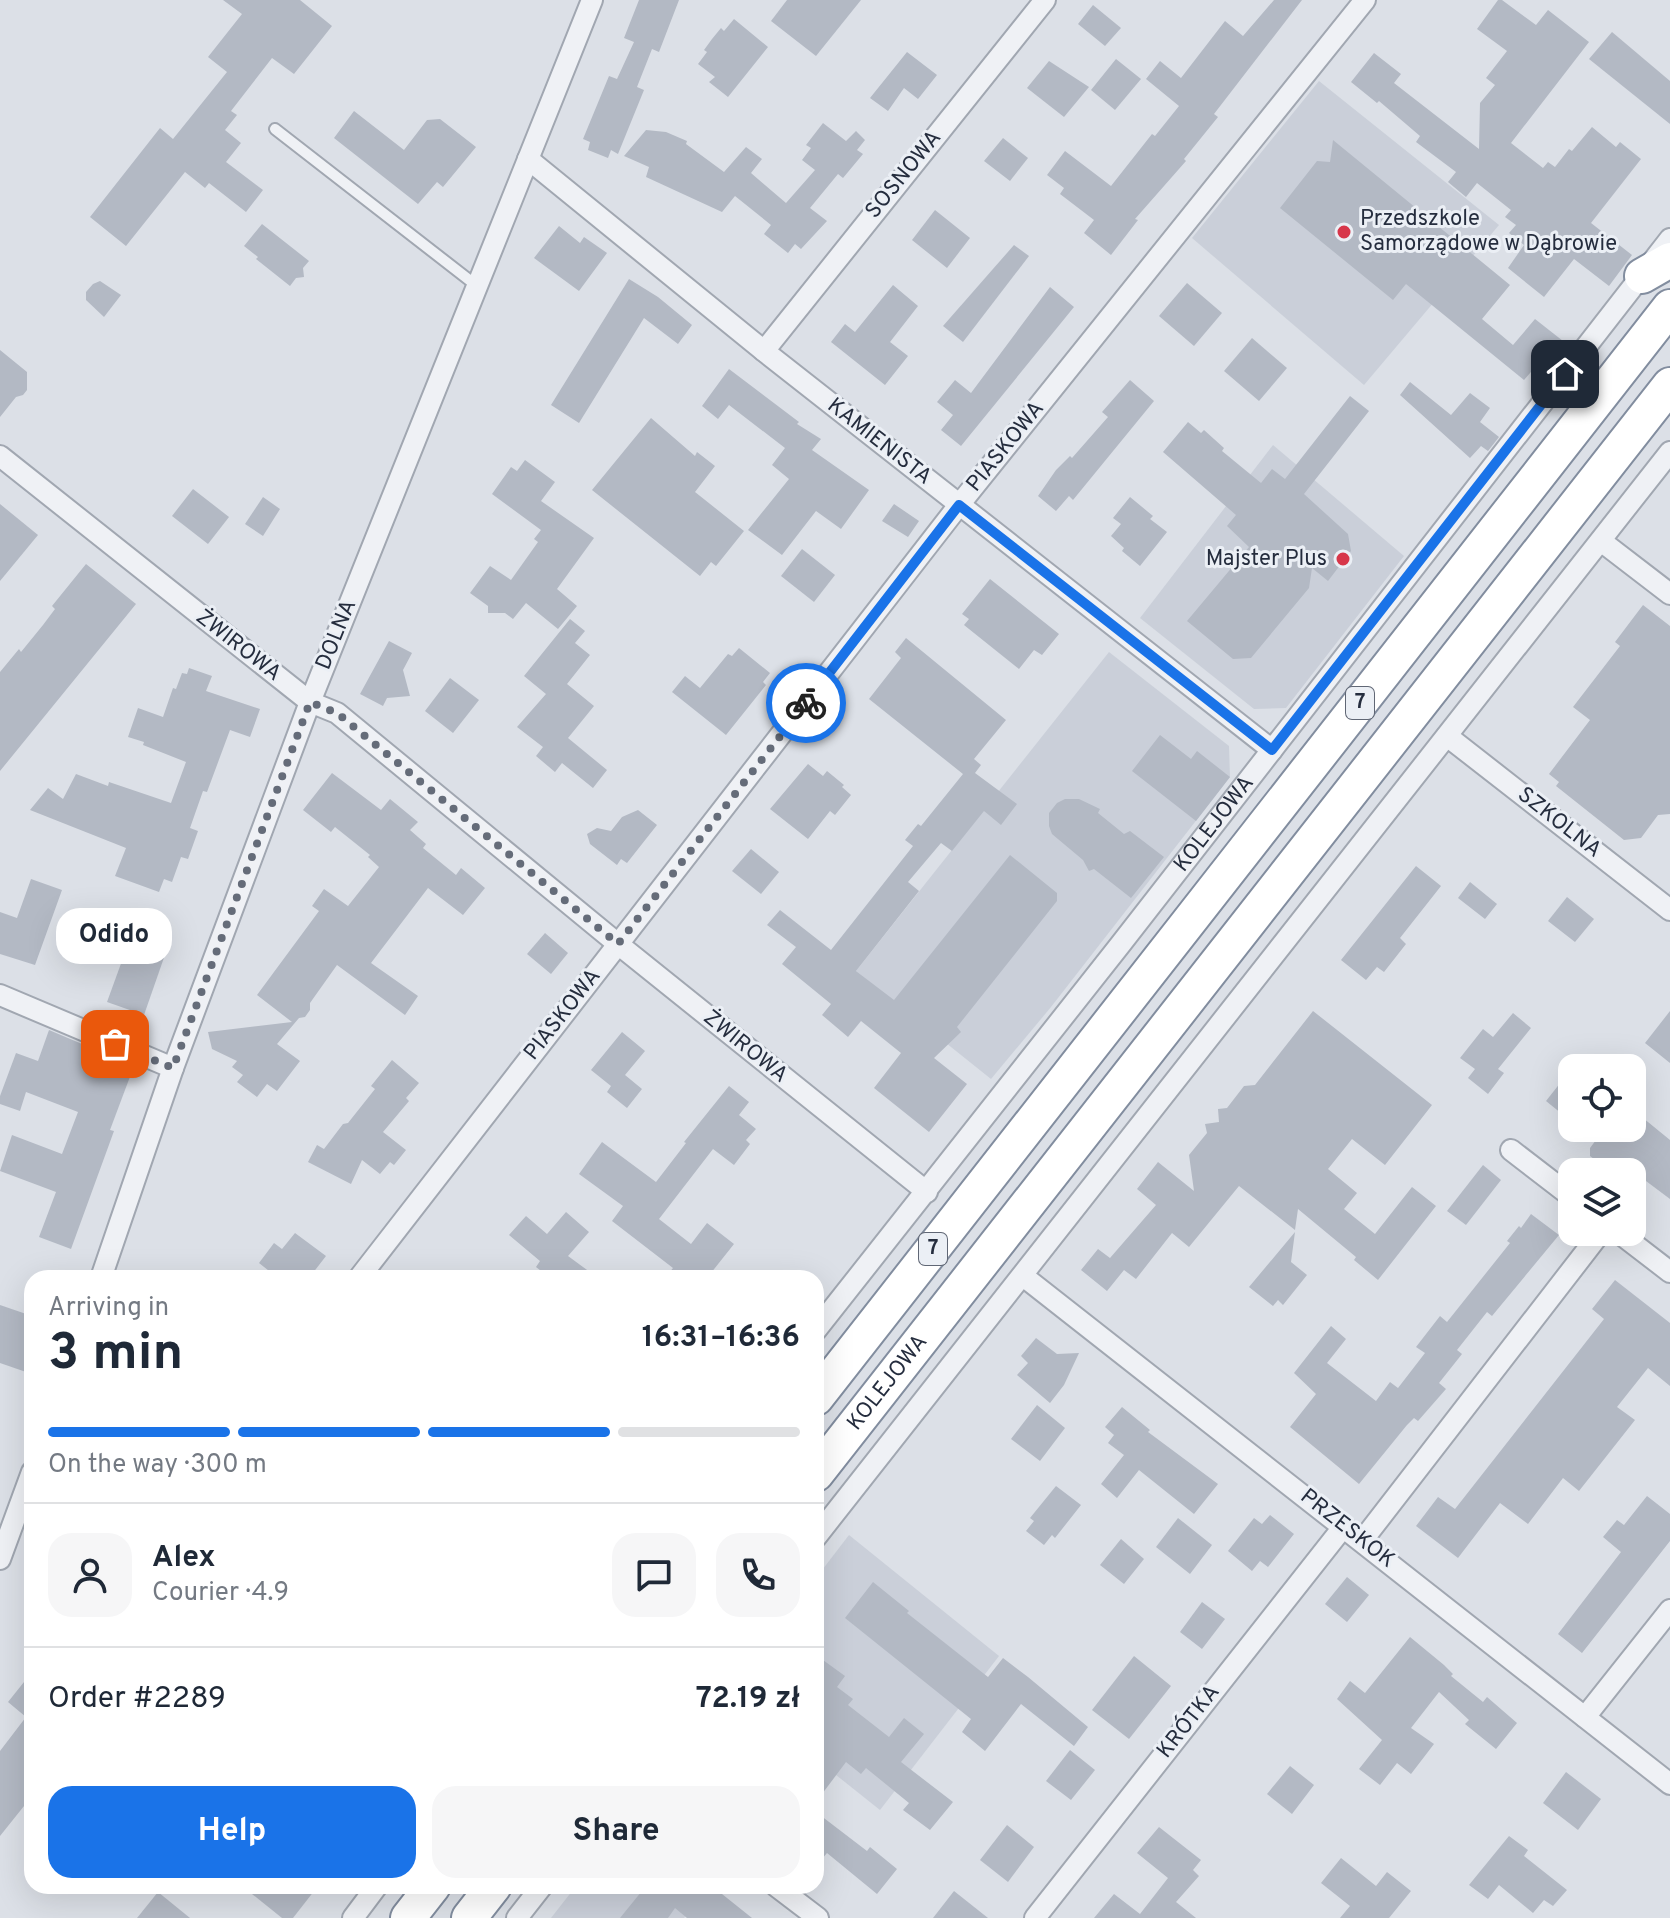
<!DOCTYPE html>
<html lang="en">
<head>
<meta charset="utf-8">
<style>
	:root { --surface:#fff; --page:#f6f6f7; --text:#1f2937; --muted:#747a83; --line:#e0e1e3; --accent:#1a73e8 }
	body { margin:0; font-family:Overpass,sans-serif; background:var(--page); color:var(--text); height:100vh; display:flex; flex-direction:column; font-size:30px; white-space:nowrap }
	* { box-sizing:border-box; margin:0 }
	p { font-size:26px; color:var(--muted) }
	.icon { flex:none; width:44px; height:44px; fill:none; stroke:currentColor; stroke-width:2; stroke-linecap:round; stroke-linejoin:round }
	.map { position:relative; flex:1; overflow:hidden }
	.sheet { position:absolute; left:24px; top:1270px; width:800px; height:624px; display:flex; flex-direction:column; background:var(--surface); border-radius:24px; box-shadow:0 8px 32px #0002 }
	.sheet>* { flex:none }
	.fabs { position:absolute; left:1558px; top:1054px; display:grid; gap:16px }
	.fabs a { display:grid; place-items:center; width:88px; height:88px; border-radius:16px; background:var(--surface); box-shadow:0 8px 32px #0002; font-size:40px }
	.pin { position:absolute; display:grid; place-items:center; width:68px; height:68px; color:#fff; margin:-34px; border-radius:16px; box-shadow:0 4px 12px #0006 }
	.courier { position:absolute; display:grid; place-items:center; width:80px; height:80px; margin:-40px; border:6px solid #1a73e8; border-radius:50%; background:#fff; color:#222; box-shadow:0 2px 10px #0007 }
	.bubble { position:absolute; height:56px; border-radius:24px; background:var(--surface); box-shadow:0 8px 32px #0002; font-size:26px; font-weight:700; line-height:56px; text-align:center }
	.head em { font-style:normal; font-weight:700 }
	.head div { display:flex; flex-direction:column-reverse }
	.head { display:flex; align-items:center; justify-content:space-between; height:136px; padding:0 24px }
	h1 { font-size:52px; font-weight:700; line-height:60px }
	.bar { display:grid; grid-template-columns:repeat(4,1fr); gap:12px 8px; align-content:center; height:96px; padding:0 24px }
	.bar i { height:10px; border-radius:6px; background:var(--line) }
	.bar .current { background:var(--accent) }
	.bar p { grid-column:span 4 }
	.line { display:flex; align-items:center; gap:20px; padding:0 24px; border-top:2px solid var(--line) }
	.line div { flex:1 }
	.round { display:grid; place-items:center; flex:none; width:84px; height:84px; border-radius:24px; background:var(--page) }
	.cta { display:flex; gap:16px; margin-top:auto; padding:16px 24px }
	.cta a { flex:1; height:92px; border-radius:24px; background:var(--accent); color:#fff; font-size:32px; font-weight:700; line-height:92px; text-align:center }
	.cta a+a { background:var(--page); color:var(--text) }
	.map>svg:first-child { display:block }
</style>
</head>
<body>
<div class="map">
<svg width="1670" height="1918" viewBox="0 0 1670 1918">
	<rect width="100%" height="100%" fill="#dce0e7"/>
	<g fill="#cacfd9">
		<polygon points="1319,81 1499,225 1364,385 1192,238"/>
		<polygon points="1273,445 1404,556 1286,708 1254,709 1140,618"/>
		<polygon points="1109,652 1229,746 1230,777 1051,1007 991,1079 856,971"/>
		<polygon points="849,1535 999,1656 880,1810 816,1759 816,1578"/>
		<polygon points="576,1886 709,1886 684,1918 551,1918"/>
	</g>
	<g fill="#b3b9c4">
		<polygon points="223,0 300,0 332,26 294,74 272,58 231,111 237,115 225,130 241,143 226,162 263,190 246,212 209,183 205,188 185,172 126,246 90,217 160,128 173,139 227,72 208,57 242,14"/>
		<polygon points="639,0 679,0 659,52 652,49 637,87 644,90 618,154 611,150 608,158 588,150 590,142 583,139 609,76 617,79 634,42 624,38"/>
		<polygon points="787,0 861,0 816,56 771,21"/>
		<polygon points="1274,0 1302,0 1214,114 1218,117 1184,159 1186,161 1135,219 1138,220 1111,255 1084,233 1094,220 1060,194 1064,188 1047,175 1065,151 1111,186 1152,134 1155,136 1179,106 1146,79 1160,61 1181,78 1225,21 1243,36"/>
		<polygon points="1498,0 1502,0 1536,25 1548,10 1589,42 1511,143 1543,168 1548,162 1555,167 1569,149 1572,151 1592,127 1616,147 1620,142 1641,159 1591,223 1632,255 1609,286 1574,259 1544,297 1508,268 1524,245 1509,233 1516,225 1505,217 1511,210 1477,183 1466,197 1448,182 1456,172 1416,142 1420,136 1379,101 1377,103 1351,82 1374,53 1401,74 1394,83 1479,149 1480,103 1495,85 1486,78 1507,51 1477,29"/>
		<polygon points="1093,5 1121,28 1105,46 1078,24"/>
		<polygon points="734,19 768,47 728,97 709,82 715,77 698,64 707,52 704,50 712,39 721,28 724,31"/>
		<polygon points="1612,32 1670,81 1670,124 1589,59"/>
		<polygon points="907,52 937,75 918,99 904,88 888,111 870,98"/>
		<polygon points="1116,59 1141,79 1115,110 1091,90"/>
		<polygon points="1049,61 1089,87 1064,117 1027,88"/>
		<polygon points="354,111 404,150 427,120 440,119 476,147 443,187 437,182 418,204 334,138"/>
		<polygon points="823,123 846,141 856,131 865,140 857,150 863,154 843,178 838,174 810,208 827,221 801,249 795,244 788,253 764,234 771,225 735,196 722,212 646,177 649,167 624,156 646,130 666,132 687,141 686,144 724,172 746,147 762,159 751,173 786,203 815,170 802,160 811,148 806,145"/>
		<polygon points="1003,138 1028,158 1010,181 984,161"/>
		<polygon points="1333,140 1510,285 1482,319 1513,345 1535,319 1563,341 1542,368 1537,365 1524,380 1406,284 1393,300 1280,208 1317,161 1330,162"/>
		<polygon points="935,210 970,238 947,268 912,240"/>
		<polygon points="262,224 309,261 303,268 304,277 296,278 290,286 256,259 258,257 244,246"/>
		<polygon points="559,226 580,243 584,237 607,253 579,291 534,258"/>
		<polygon points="1014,245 1029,256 963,342 943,326"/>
		<polygon points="629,279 658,297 692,325 678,344 644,318 579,423 551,405"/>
		<polygon points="100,281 121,295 104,317 86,300 86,292 93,284"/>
		<polygon points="1187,283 1222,313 1194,346 1159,316"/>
		<polygon points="893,285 918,306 890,342 908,356 885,385 831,342 845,324 855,332"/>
		<polygon points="1050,287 1074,307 961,446 941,430 953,415 937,402 955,380 971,393"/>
		<polygon points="1252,338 1287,368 1259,401 1224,371"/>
		<polygon points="0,350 27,372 27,390 23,395 16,397 0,417"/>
		<polygon points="729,369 799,422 797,424 821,439 812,450 869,490 841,529 816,511 782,555 748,530 789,479 772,465 785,448 729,405 718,419 702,406"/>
		<polygon points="1130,380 1154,401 1073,500 1069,496 1056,511 1038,496 1056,470 1070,456 1072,458 1108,417 1102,412"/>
		<polygon points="1410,382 1451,415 1470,393 1490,408 1480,422 1499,437 1488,451 1481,446 1470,458 1400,395"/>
		<polygon points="1350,396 1369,411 1304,494 1348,534 1351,551 1328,581 1312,568 1309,588 1251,658 1233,659 1187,621 1249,547 1227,526 1236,515 1163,452 1188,422 1201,433 1204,430 1224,448 1222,451 1261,483 1272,469 1285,479"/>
		<polygon points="651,418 695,456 697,452 715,466 695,492 744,531 716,566 711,562 700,576 592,490"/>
		<polygon points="525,460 555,482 541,501 594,538 557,589 577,606 558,629 526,603 513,619 505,613 488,613 488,606 470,593 490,566 511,580 538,542 534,539 541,530 492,494 511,467 517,471"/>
		<polygon points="193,489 229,517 208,544 172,516"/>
		<polygon points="263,497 280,509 263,536 245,524"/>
		<polygon points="1130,497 1153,516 1150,519 1167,532 1140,566 1122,551 1124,548 1111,536 1121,524 1113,518"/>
		<polygon points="0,504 38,535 0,581"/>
		<polygon points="894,504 919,521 908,537 882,521"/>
		<polygon points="802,549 835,575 814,602 781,576"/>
		<polygon points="86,564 136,604 0,771 0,672 19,649 21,652 43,625 55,609 52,606"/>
		<polygon points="990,579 1059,634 1042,655 1034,650 1019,669 964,625 969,619 962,614"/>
		<polygon points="1643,605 1670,626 1670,814 1658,815 1641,838 1624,840 1556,786 1559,782 1549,774 1590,720 1573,707 1620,646 1615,642"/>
		<polygon points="570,619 585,631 575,643 590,655 567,684 594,706 568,738 607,770 593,788 562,763 555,772 536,756 543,747 517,727 546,694 524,676"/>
		<polygon points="906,638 1006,720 974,759 981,765 975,773 1017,804 1001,825 984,811 952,851 941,843 908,882 919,891 856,971 894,1000 1010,855 1057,893 1057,901 957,1027 961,1032 934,1058 967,1084 929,1132 874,1088 901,1053 861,1021 848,1037 822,1015 831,1004 782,964 796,947 767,925 780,910 831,950 913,846 905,840 918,824 921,826 963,774 869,699 901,658 895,652"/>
		<polygon points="389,641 412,653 403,670 410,696 387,698 383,706 360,694"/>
		<polygon points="739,648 770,673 763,682 766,685 726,735 672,692 685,676 700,688 728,654 732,656"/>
		<polygon points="189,668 212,676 206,691 260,709 250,737 230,730 207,792 203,791 190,828 198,831 188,859 181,857 172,882 164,879 159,892 115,876 126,848 30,810 48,788 63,799 76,774 108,786 109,782 171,803 186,762 143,745 144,742 128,737 138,708 163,717 173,688 176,689 182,673 187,674"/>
		<polygon points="450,678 479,700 453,733 425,711"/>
		<polygon points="1160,735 1191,759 1197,751 1230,777 1196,821 1132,771"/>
		<polygon points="808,764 823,776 827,771 844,785 842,787 851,795 835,815 830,811 808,839 770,809"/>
		<polygon points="332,773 381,810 390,799 418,822 410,830 426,844 423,848 456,875 461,868 485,888 463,915 428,888 371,963 418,996 405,1015 337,965 310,1003 310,1010 305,1017 299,1018 277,1044 300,1061 277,1091 267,1084 257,1097 237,1082 243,1075 232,1067 237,1061 212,1049 208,1032 292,1022 257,995 319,911 312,906 324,889 348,906 379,867 368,857 370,855 335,827 331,832 303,810"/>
		<polygon points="1065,799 1079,799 1100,809 1098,813 1124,834 1130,831 1164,857 1131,898 1094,869 1089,871 1083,860 1052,834 1049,826 1049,813 1057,803"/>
		<polygon points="638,810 657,825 627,863 621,859 617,865 590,844 587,834 597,828 611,831 622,817"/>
		<polygon points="751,849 779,872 761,894 732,871"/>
		<polygon points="1416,866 1441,886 1400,938 1406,944 1384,972 1377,967 1366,980 1341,960"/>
		<polygon points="31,879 62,890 35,965 0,954 0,912 17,918"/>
		<polygon points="1470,882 1497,904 1485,919 1458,898"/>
		<polygon points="1567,897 1594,919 1575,942 1548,921"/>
		<polygon points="545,933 568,953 551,974 527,954"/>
		<polygon points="131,936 167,949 144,1015 107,1002"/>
		<polygon points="1313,1011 1432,1105 1385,1165 1352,1139 1328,1169 1357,1193 1344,1209 1375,1234 1412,1187 1436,1206 1378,1280 1354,1260 1356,1257 1298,1209 1295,1230 1239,1186 1189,1247 1172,1233 1136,1279 1124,1270 1107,1291 1081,1270 1098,1249 1110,1258 1156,1205 1137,1189 1158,1162 1194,1191 1189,1155 1207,1133 1205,1124 1219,1122 1218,1109 1227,1108 1244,1086 1255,1085"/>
		<polygon points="1670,1011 1670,1063 1645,1043"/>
		<polygon points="1513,1013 1531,1028 1498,1069 1504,1073 1488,1094 1468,1078 1475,1069 1460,1058 1483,1029 1493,1037"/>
		<polygon points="49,1030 134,1066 110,1130 114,1131 71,1249 39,1237 56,1192 0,1171 12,1135 62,1154 78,1112 26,1092 20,1111 0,1104 0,1096 16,1053 38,1061"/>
		<polygon points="622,1032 645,1051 625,1075 642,1089 627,1108 607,1092 611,1086 591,1070"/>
		<polygon points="392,1060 419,1083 406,1098 409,1101 383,1132 406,1150 394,1165 390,1162 380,1174 362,1160 351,1184 308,1162 317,1145 324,1149 343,1124 348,1123 375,1089 371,1086"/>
		<polygon points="1572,1068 1572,1122 1546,1101"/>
		<polygon points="729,1086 749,1102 739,1115 756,1129 746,1140 750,1144 734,1165 713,1149 659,1219 691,1244 707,1223 734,1244 707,1278 665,1278 673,1268 612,1221 623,1206 579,1174 602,1142 656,1182 686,1143 684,1142"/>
		<polygon points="1632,1109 1670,1140 1670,1199 1634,1172 1611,1172 1590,1156 1590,1148 1605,1128 1632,1128"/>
		<polygon points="1483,1165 1501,1180 1466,1225 1447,1211"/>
		<polygon points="566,1212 589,1232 568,1256 598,1278 550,1278 536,1267 540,1261 509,1235 526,1216 547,1234"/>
		<polygon points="1531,1214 1559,1235 1492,1316 1487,1312 1457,1350 1462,1354 1439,1383 1446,1389 1418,1421 1414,1418 1407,1425 1359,1484 1290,1427 1316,1394 1294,1373 1331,1326 1346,1339 1327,1363 1376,1401 1390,1382 1398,1388 1425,1353 1416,1347 1440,1316 1447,1322 1510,1243 1507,1241 1519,1226 1521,1228"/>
		<polygon points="1295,1232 1291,1262 1307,1275 1283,1305 1278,1300 1273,1306 1249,1287"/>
		<polygon points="295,1233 326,1256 309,1278 278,1278 259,1263 274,1243 282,1249"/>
		<polygon points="1615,1280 1670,1323 1670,1386 1648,1368 1617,1407 1635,1420 1579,1491 1563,1478 1528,1524 1500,1503 1458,1558 1416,1526 1438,1497 1455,1509 1604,1319 1592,1309"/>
		<polygon points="0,1305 32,1316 32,1357 26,1372 0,1363"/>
		<polygon points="1036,1338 1057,1354 1079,1353 1064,1385 1050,1403 1017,1375 1028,1363 1021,1356"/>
		<polygon points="1037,1405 1065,1428 1040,1461 1011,1439"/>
		<polygon points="1122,1407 1150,1430 1148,1432 1218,1484 1194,1514 1139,1470 1117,1498 1101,1484 1124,1455 1108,1443 1114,1435 1105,1427"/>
		<polygon points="1056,1486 1081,1505 1055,1538 1052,1535 1044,1545 1026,1531 1034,1521 1030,1518"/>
		<polygon points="1647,1496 1670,1514 1670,1541 1582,1653 1558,1634 1621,1552 1603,1537 1617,1520 1624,1525"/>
		<polygon points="1270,1515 1294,1534 1268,1567 1260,1561 1252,1571 1228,1551 1254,1518 1262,1524"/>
		<polygon points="1178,1518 1212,1545 1190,1574 1156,1547"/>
		<polygon points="1121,1539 1144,1559 1124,1584 1100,1565"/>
		<polygon points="1347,1577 1369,1595 1347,1622 1325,1604"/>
		<polygon points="873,1582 909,1611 907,1613 988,1677 1003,1658 1028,1677 1088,1727 1074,1746 1021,1704 985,1751 962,1732 971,1719 845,1618"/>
		<polygon points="1202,1602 1225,1619 1202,1649 1180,1632"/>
		<polygon points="1410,1637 1444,1665 1453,1674 1451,1676 1483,1702 1487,1697 1517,1723 1496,1749 1465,1724 1469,1720 1439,1692 1411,1728 1434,1744 1411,1774 1397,1763 1380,1785 1359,1769 1382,1740 1337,1699 1350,1681 1365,1693"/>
		<polygon points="816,1655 845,1676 837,1687 853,1699 848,1705 889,1737 904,1718 924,1734 901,1762 953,1802 930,1830 903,1810 909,1803 866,1768 861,1774 846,1762 816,1802"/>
		<polygon points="1134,1656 1171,1686 1129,1739 1092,1710"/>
		<polygon points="32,1672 32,1796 0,1836 0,1751 26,1717 8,1702"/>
		<polygon points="1070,1750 1095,1770 1071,1800 1046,1781"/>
		<polygon points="1290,1766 1314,1785 1292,1814 1267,1794"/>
		<polygon points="1566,1772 1601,1799 1578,1830 1543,1803"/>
		<polygon points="816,1812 867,1851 870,1847 897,1869 877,1894 827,1853 816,1866"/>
		<polygon points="1007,1825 1034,1847 1008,1882 980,1860"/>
		<polygon points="1159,1827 1201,1860 1193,1870 1199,1876 1176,1902 1196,1918 1094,1918 1114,1894 1140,1914 1168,1878 1137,1853"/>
		<polygon points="1509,1836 1528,1850 1524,1856 1567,1890 1553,1906 1544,1900 1533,1913 1499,1885 1488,1899 1469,1885"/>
		<polygon points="1341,1858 1376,1886 1387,1872 1411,1891 1389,1918 1340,1918 1350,1906 1321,1883"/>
		<polygon points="242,1886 318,1886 293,1918 282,1918"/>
		<polygon points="646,1886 712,1886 752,1918 687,1918 675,1908 668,1918 620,1918"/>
		<polygon points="954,1891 988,1918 933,1918"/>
		<polygon points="158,1892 190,1918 137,1918"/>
	</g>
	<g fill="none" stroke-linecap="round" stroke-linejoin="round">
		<defs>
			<polyline id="service" points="275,129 477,286"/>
			<g id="minor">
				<polyline points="528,159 764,351 1272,750"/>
				<polyline points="764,351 1045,0"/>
				<polyline points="0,456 310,702 337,713 618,944 927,1192"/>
				<polyline points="1601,541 1670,594"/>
				<polyline points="1447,736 1670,910"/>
				<polyline points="0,995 173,1068"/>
				<polyline points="1511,1150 1572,1197"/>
				<polyline points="1618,1232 1670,1272"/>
				<polyline points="1023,1276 1670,1784"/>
				<polyline points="101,1278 173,1068 310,702 592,0"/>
				<polyline points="359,1278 959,505 1365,0"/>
				<path id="s1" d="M816,1330L1120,945L1670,239"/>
				<polyline points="816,1537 1670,452"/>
				<polyline points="1362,1541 1601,1232"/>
				<polyline points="0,1559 32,1472"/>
				<polyline points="1585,1717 1670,1610"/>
				<polyline points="776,1886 818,1918"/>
				<polyline points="353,1918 377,1886"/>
				<polyline points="517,1918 542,1886"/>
				<polyline points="1035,1918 1344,1526"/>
			</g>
			<g id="trunk">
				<polyline points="1642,276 1670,260"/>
				<polyline points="816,1398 1670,307"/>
				<path id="s2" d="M816,1474L1670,385"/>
				<polyline points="408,1918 433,1886"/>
				<polyline points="469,1918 494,1886"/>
			</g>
		</defs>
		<use href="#service" stroke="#a1a7b1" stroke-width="14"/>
		<use href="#minor" stroke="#a1a7b1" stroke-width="24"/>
		<use href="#trunk" stroke="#828d9f" stroke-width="38"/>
		<use href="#service" stroke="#eff1f5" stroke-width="10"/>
		<use href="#minor" stroke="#eff1f5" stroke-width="20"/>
		<use href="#trunk" stroke="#fff" stroke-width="34"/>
	</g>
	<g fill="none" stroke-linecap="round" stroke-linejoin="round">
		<polyline stroke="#656c79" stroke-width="8" stroke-dasharray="0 14.4" points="115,1044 173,1068 310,702 337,713 618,944 806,703"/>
		<polyline stroke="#1a73e8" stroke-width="10" points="806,703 959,505 1272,750 1565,374"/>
	</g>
	<g fill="#d7364a" stroke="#ebeff5" stroke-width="3">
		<circle cx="1344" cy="232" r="8"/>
		<circle cx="1343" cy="559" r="8"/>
	</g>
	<g text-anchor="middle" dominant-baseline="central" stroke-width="6" stroke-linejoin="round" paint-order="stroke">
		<g fill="#ebeff5" stroke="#606775" stroke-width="2">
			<rect x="1346" y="687" width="28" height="32" rx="6"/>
			<rect x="919" y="1233" width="28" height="32" rx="6"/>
		</g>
		<g font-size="20" font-weight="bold" fill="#252d3e">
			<text x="1360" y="703">7</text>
			<text x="933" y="1249">7</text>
		</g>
		<g font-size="22" fill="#252d3e" stroke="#ebeff5">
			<text transform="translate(904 175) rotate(-51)">SOSNOWA</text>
			<text transform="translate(879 442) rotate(38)">KAMIENISTA</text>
			<text transform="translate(1006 447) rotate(-51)">PIASKOWA</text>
			<text transform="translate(337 635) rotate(-68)">DOLNA</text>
			<text transform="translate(238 646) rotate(38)">ŻWIROWA</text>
			<text transform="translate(1559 823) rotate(38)">SZKOLNA</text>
			<text stroke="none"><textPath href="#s1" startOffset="644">KOLEJOWA</textPath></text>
			<text transform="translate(563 1015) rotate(-52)">PIASKOWA</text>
			<text transform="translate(745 1047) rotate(39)">ŻWIROWA</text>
			<text stroke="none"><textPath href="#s2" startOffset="116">KOLEJOWA</textPath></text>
			<text transform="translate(1347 1529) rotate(38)">PRZESKOK</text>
			<text transform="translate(1189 1722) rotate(-52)">KRÓTKA</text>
		</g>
		<g font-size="22" fill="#252d3e" stroke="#ebeff5" text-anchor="start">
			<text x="1360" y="219">Przedszkole<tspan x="1360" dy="25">Samorządowe w Dąbrowie</tspan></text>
			<text x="1327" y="559" text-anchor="end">Majster Plus</text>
		</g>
	</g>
</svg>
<div class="fabs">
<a><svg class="icon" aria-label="locate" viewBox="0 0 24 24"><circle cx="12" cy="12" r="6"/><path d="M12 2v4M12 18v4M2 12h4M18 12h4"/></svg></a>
<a><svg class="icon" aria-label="layers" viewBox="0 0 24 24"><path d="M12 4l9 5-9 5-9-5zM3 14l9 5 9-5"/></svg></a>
</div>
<div class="pin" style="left:115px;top:1044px;background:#ea580c"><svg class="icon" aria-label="bag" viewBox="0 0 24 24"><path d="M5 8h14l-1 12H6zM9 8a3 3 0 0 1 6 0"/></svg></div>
<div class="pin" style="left:1565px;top:374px;background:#1f2937"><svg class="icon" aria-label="home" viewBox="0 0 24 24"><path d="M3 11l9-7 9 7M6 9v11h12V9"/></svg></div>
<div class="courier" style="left:806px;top:703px"><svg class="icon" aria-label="bike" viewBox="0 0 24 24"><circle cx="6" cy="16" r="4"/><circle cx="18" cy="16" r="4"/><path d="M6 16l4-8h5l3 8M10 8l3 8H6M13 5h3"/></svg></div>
<div class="bubble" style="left:56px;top:908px;width:116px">Odido</div>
<section class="sheet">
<div class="head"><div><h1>3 min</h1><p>Arriving in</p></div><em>16:31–16:36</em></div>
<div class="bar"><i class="current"></i><i class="current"></i><i class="current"></i><i></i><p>On the way · 300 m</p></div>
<div class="line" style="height:144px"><a class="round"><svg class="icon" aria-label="person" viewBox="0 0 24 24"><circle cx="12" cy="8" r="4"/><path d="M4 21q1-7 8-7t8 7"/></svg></a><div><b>Alex</b><p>Courier · 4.9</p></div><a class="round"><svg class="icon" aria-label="chat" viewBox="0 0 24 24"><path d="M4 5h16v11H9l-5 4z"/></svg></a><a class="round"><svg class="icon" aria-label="phone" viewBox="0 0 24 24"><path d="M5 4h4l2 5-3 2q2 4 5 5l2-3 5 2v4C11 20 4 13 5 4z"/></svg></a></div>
<div class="line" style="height:104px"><div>Order #2289</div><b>72.19 zł</b></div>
<div class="cta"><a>Help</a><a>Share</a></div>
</section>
</div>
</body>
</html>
